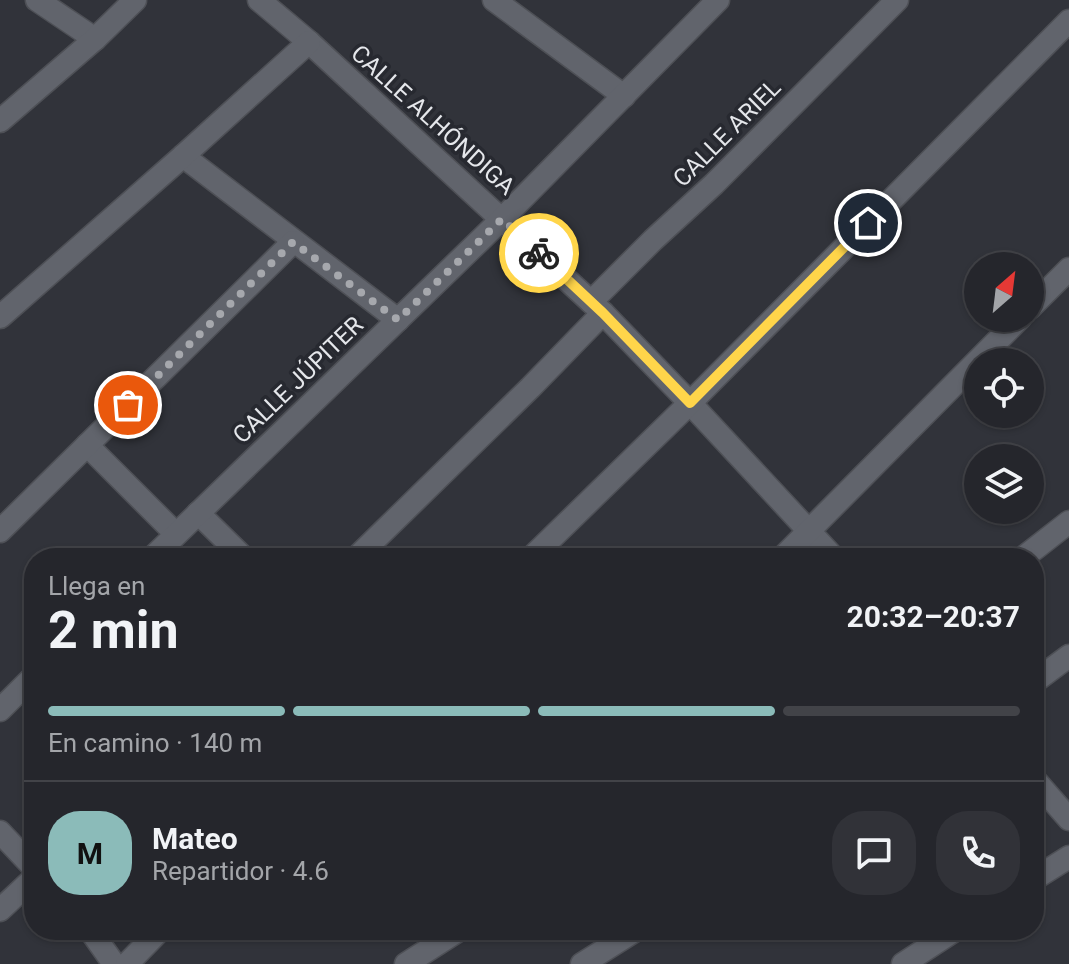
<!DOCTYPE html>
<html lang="es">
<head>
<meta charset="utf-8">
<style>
	:root { --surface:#25262c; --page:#313238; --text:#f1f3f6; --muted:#a3a5a9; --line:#424348; --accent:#8bbbb9 }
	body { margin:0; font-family:Roboto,sans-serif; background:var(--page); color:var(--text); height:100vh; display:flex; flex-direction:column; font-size:30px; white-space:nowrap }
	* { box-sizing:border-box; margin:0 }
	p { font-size:26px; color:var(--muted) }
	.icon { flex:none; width:44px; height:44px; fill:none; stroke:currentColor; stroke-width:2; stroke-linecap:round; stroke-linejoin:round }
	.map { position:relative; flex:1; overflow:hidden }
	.panel { position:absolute; left:24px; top:548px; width:1020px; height:392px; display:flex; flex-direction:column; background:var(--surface); border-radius:32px; box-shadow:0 2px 6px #0004,0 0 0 2px var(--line) }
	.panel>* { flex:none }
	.needle { width:52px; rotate:28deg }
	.tools { position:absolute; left:964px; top:252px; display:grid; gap:16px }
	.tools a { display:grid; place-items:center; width:80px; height:80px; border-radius:50%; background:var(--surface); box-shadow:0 2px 6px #0004,0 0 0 2px var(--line); font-size:40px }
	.pin { position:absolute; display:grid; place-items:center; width:68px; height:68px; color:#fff; margin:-34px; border:4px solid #fff; border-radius:50%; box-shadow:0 2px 8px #0007 }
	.courier { position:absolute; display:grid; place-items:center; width:80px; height:80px; margin:-40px; border:6px solid #ffd54a; border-radius:50%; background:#fff; color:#222; box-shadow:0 2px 10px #0007 }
	.headline em { font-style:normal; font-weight:700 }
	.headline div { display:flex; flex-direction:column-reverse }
	.headline { display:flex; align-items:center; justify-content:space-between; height:136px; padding:0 24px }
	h1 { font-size:52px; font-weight:700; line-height:60px }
	.bar { display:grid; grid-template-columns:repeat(4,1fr); gap:12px 8px; align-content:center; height:96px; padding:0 24px }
	.bar i { height:10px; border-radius:6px; background:var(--line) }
	.bar .selected { background:var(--accent) }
	.bar p { grid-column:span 4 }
	.line { display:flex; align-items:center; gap:20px; padding:0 24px; border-top:2px solid var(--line) }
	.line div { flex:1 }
	.round { display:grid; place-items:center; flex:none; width:84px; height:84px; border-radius:32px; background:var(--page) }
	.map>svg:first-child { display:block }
</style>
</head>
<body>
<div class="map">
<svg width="1069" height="964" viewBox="0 0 1069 964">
	<rect width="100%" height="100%" fill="#31333a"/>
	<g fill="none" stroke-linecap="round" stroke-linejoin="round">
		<defs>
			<g id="minor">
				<polyline points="37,0 95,39"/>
				<polyline points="259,0 309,42 603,313 690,403 834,558"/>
				<polyline points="494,0 624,96"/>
				<polyline points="0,121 95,39 135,0"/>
				<polyline points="183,156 398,320"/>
				<polyline points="591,302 653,240 714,184 897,0"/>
				<polyline points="1030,308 1069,269"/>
				<polyline points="0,317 183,156 309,42"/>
				<polyline points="87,445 176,534"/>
				<polyline points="198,513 244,558"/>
				<polyline points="0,531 293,242"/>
				<polyline points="152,558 502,219 718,0"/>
				<polyline points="356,558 530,388 603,313"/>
				<polyline points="531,558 690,403 1069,21"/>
				<polyline points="782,558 1020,318"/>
				<polyline points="1023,558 1069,522"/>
				<polyline points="1034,682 1069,656"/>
				<polyline points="0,710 34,676"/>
				<polyline points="1034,779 1069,819"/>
				<polyline points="0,832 34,868"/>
				<polyline points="1034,879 1069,857"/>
				<polyline points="0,910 34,878"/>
				<polyline points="90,930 114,964"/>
				<polyline points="127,964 160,930"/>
				<polyline points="406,964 459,930"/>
				<polyline points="582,964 636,930"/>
				<polyline points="903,964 955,930"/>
			</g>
		</defs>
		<use href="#minor" stroke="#4e5056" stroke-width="25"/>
		<use href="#minor" stroke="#61646c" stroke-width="22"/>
	</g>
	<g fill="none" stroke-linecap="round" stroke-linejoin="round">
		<polyline stroke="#a6a8ad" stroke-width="8" stroke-dasharray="0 14.4" points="128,405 293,242 398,320 502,219 539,253"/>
		<polyline stroke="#ffd54a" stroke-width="10" points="539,253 603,313 690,403 868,223"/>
	</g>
	<g text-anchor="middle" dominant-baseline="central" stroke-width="7" stroke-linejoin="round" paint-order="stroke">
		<g font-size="24" fill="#e5e7eb" stroke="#272930">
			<text transform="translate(433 120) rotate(42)">CALLE ALHÓNDIGA</text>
			<text transform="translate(727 133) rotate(-45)">CALLE ARIEL</text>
			<text transform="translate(298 380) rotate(-44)">CALLE JÚPITER</text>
		</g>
	</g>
</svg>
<div class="tools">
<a><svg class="needle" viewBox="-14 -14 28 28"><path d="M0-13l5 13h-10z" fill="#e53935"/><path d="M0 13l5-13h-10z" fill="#a3a5a9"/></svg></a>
<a><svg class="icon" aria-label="locate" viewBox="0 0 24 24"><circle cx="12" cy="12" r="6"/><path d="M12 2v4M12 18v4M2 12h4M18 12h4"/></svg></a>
<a><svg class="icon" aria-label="layers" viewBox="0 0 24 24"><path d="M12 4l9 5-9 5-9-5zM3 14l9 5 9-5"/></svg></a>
</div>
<div class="pin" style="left:128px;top:405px;background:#ea580c"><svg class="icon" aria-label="bag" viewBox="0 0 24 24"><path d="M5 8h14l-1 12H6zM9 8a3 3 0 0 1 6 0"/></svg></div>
<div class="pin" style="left:868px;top:223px;background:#1f2937"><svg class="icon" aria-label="home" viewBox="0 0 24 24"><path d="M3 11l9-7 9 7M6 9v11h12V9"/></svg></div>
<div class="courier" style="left:539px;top:253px"><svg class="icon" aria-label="bike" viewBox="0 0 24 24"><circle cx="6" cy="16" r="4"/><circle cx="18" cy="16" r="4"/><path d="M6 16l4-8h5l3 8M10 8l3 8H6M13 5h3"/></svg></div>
<section class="panel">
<div class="headline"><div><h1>2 min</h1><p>Llega en</p></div><em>20:32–20:37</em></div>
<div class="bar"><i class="selected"></i><i class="selected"></i><i class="selected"></i><i></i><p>En camino · 140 m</p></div>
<div class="line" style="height:144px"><b class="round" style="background:var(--accent);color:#111">M</b><div><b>Mateo</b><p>Repartidor · 4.6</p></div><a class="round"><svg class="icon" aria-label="chat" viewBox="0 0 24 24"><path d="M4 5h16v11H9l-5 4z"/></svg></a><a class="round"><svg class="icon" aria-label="phone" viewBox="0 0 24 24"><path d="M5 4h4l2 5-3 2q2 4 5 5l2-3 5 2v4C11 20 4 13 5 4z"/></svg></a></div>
</section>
</div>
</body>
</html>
